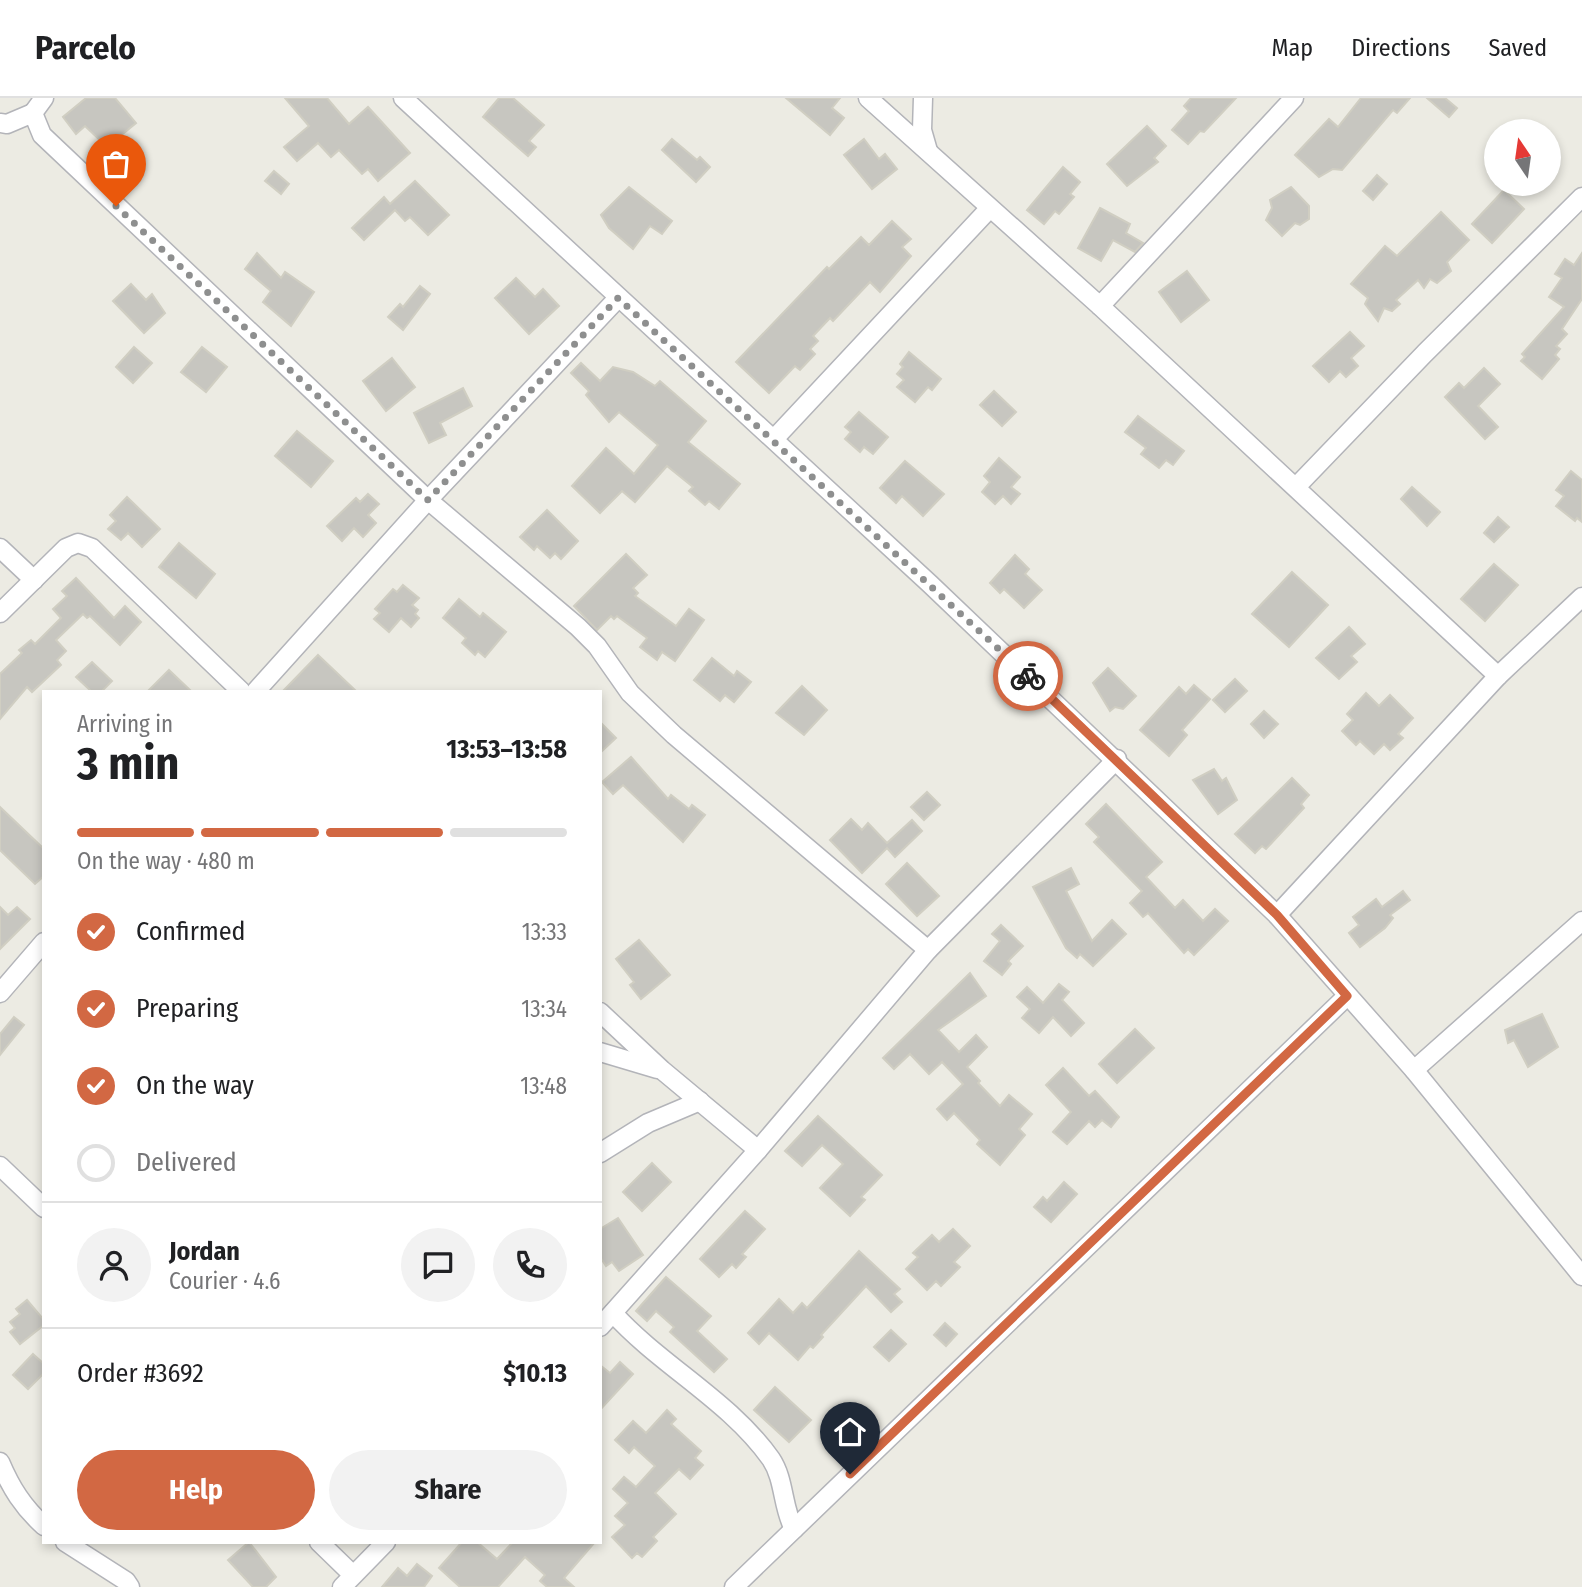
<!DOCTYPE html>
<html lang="en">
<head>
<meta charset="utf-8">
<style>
	:root { --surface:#fff; --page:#f2f2f2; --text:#202124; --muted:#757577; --line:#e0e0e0; --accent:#d26843 }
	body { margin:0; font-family:"Fira Sans Condensed",sans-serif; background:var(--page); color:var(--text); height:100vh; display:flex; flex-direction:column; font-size:26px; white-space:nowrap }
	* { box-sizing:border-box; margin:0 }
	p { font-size:23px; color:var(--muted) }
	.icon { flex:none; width:38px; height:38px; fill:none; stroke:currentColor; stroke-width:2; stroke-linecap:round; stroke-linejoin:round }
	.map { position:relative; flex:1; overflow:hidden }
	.panel { position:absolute; left:42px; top:592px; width:560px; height:854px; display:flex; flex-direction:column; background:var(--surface); border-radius:0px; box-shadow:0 4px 10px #0003 }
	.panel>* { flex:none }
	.needle { width:46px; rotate:347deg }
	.controls { position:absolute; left:1484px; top:21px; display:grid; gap:14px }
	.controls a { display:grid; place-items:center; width:77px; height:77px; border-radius:50%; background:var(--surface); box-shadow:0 4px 10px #0003; font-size:35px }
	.pin { position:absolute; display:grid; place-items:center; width:60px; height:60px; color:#fff; margin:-72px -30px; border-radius:50% 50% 50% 0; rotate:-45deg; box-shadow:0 0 7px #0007 }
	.pin .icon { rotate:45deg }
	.courier { position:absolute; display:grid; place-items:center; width:70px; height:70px; margin:-35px; border:5px solid #d26843; border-radius:50%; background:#fff; color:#222; box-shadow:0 2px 9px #0007 }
	.headline em { font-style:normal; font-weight:700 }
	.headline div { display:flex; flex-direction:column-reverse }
	.headline { display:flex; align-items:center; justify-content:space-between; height:119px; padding:0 35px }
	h1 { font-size:46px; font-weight:700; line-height:52px }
	.bar { display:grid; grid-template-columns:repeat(4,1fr); gap:10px 7px; align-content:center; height:84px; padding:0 35px }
	.bar i { height:9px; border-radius:5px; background:var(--line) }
	.bar .on { background:var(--accent) }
	.bar p { grid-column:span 4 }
	.line { display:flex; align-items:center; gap:18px; padding:0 35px; border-top:2px solid var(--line) }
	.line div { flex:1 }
	.round { display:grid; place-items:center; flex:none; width:74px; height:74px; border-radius:37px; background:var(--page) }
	ol { padding:0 35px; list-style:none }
	li { display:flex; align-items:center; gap:21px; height:77px }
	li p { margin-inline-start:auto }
	li .icon { padding:7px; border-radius:50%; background:var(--accent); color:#fff; stroke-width:4 }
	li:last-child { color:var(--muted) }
	li i { width:38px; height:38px; border:4px solid var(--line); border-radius:50% }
	.button { display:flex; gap:14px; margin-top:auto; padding:14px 35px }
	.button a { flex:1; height:80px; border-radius:42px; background:var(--accent); color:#fff; font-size:28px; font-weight:700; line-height:80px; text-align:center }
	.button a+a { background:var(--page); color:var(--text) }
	header { display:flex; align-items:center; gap:42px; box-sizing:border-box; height:98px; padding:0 35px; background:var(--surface); border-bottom:2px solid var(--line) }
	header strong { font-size:33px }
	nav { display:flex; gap:38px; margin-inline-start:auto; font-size:24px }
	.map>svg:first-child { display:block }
</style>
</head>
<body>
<header>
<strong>Parcelo</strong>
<nav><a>Map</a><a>Directions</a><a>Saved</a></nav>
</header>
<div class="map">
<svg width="1582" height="1489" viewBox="0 0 1582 1489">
	<rect width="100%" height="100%" fill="#ecebe3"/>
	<g fill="#c7c6c0" stroke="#d0cec2" stroke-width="2">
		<polygon points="86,0 115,0 136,25 107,49 85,28 76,36 63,19"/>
		<polygon points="285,0 327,0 349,26 368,9 410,55 378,83 368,71 362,76 339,52 331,59 318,45 297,63 284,49 309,28"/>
		<polygon points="499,0 513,0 544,27 529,43 536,49 528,58 483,19"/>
		<polygon points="786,0 840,0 832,10 844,20 830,37"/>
		<polygon points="1191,0 1236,0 1204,34 1200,33 1188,46 1172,32 1189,13 1184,8"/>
		<polygon points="1361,0 1410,0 1397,15 1393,12 1342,72 1333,71 1319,79 1295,57 1329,21 1338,29"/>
		<polygon points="1427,0 1445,0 1457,10 1449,19"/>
		<polygon points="1147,28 1166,48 1154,60 1158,64 1127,88 1107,66"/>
		<polygon points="672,41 697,62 700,59 710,69 696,84 662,52"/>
		<polygon points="864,41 879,61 885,56 897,71 872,91 844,57"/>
		<polygon points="1063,69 1080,84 1070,96 1074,99 1059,116 1055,113 1044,126 1027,112"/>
		<polygon points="274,73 289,86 281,96 265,83"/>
		<polygon points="1377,77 1387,86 1373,102 1363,93"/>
		<polygon points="415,83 449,117 428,137 410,119 405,123 395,112 364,142 352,130 384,99 390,106"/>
		<polygon points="629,89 672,123 662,136 650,128 633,151 609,130 601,117"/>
		<polygon points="1291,89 1309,108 1309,121 1300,127 1295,125 1282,138 1266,122 1272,110 1270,102"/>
		<polygon points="1504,92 1524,111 1492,145 1472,126"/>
		<polygon points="1100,110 1130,126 1126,135 1143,145 1135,154 1113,142 1101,163 1078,150"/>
		<polygon points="1441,114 1469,142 1447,164 1451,173 1437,185 1430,181 1424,190 1418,182 1396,202 1400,206 1392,213 1384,210 1378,223 1365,206 1368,200 1351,186 1385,148 1397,158"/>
		<polygon points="892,123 911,141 902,149 911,158 880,194 870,184 833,223 830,220 813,238 818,243 810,251 815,256 800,272 795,268 769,295 736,264 827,169 829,171 861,139 869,147"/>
		<polygon points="257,155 281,180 285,174 314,194 291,228 263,204 271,193 245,171"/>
		<polygon points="1582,155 1582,201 1562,231 1567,236 1556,248 1560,251 1555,257 1559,261 1542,281 1521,263 1525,259 1522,256 1564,209 1549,199 1562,180 1555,176 1565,161 1574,167"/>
		<polygon points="1187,173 1209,202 1181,224 1159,194"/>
		<polygon points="516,180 535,199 543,191 559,208 529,236 495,200"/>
		<polygon points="131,186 146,202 152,196 165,215 144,235 113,203"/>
		<polygon points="420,188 430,196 403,232 388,219 400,206 403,209"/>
		<polygon points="1350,234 1364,248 1351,260 1358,268 1346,279 1340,273 1329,284 1313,268"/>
		<polygon points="134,249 152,265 133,285 116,269"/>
		<polygon points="202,249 227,269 206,294 181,274"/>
		<polygon points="909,254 941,281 932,292 928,289 915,304 897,289 904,282 897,276 903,269 900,266"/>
		<polygon points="392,260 415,289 386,313 363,283"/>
		<polygon points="581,265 600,283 613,269 633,274 655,288 660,283 706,323 688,344 740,386 719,411 709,403 705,407 689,393 693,389 667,368 635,404 622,393 600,415 572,388 606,350 634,376 658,347 619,314 609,324 586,297 589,293 571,275"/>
		<polygon points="1484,270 1500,286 1478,308 1498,329 1485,341 1445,299 1459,285 1464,290"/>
		<polygon points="463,290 472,308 440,325 446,337 429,345 414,315"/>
		<polygon points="994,293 1016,314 1002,328 980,307"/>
		<polygon points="859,314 888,339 873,356 864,349 860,354 845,341 851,334 845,329"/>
		<polygon points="1138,318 1184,353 1173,367 1166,362 1159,370 1141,356 1146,350 1125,334"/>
		<polygon points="297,333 333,363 311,389 275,358"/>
		<polygon points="999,360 1020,379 1011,389 1020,396 1011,406 1003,398 995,406 982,394 990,384 984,378"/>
		<polygon points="905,363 944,396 923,418 902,398 896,405 880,390"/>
		<polygon points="1571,373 1582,382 1582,424 1577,420 1575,423 1556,408 1564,398 1556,392"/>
		<polygon points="1412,389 1440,414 1427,428 1401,401"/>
		<polygon points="368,396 379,406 368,417 376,425 363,439 354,430 342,443 327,428 356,400 360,404"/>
		<polygon points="127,399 160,431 142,449 128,435 121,442 108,431 116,423 110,417"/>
		<polygon points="547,412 578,443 561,461 555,455 550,460 537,448 534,452 520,439"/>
		<polygon points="1498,419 1509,429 1494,444 1484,435"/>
		<polygon points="179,445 215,476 196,500 159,469"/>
		<polygon points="626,456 647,477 633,490 638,495 635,498 676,528 689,511 704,522 675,563 662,554 657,562 640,549 647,540 617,518 614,521 611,518 597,532 574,508"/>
		<polygon points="1015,457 1029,471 1025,476 1042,492 1024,510 1004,491 1000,495 990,485"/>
		<polygon points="1494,466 1518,487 1485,523 1461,501"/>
		<polygon points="1292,474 1328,507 1289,549 1252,516"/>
		<polygon points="76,480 114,520 125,508 141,524 120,547 90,518 87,520 83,516 56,542 66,553 57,562 61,567 32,594 27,589 0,621 0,576 22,555 19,552 31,542 35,546 61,520 53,511 67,498 62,493"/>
		<polygon points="403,487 419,500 412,507 418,512 415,516 419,520 411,529 401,520 389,534 374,521 380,515 375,511 393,491 397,494"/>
		<polygon points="459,501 480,519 483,515 506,534 485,559 478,553 475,557 462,545 466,540 443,520"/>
		<polygon points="1349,529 1365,546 1351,558 1357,564 1339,581 1316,560"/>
		<polygon points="318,557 356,593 283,593"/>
		<polygon points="712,560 734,578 737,573 751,584 734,604 725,597 720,603 694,582"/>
		<polygon points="92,564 112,583 102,593 91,593 76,579"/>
		<polygon points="1108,570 1136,598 1123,611 1115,609 1110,613 1093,585"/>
		<polygon points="169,572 191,593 148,593"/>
		<polygon points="1235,581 1247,593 1225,614 1213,602"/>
		<polygon points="1194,587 1210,601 1182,632 1187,637 1169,658 1140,632 1179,589 1186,596"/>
		<polygon points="802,588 827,612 804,637 776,615"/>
		<polygon points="1366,595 1379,608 1390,597 1413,620 1398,636 1403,640 1390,652 1384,646 1374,656 1360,643 1356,647 1342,633 1353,622 1347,616"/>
		<polygon points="1264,613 1278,626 1264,640 1251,626"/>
		<polygon points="600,624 616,640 600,655"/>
		<polygon points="631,659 668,701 671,697 689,711 692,707 705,717 683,744 623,687 613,696 602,684"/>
		<polygon points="1214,671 1222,683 1226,680 1237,702 1218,716 1193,682"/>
		<polygon points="1292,680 1309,697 1301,706 1304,710 1266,751 1262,748 1255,755 1235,736"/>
		<polygon points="927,694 940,707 924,722 911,709"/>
		<polygon points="1106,706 1162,764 1146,779 1175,810 1183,802 1203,823 1215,811 1228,823 1194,857 1188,851 1184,855 1148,815 1143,819 1130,805 1142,793 1094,744 1099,739 1086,726"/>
		<polygon points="0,709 44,751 44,778 35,786 0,752"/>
		<polygon points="851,721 862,732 868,725 887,745 912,722 922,733 895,759 887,750 862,775 830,742"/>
		<polygon points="907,765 939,798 917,818 886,786"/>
		<polygon points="1071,770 1079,786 1066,793 1092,843 1112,822 1126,836 1093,868 1080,856 1077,860 1066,850 1033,789"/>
		<polygon points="1403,793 1410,802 1390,817 1393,820 1385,830 1360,849 1349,835 1359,827 1353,819 1376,801 1382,809"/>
		<polygon points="0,809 8,817 17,809 30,821 0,851"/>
		<polygon points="1001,827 1023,848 1008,863 1011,866 1002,877 984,863 1000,843 992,836"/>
		<polygon points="639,842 670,877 641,901 630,887 634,884 616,861"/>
		<polygon points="970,875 986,898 938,932 959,954 976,937 987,949 967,969 980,983 978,985 1000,1008 1009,997 1032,1016 1019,1031 1025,1037 1000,1067 977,1046 980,1042 954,1015 947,1022 937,1011 963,986 942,964 929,976 910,956 894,971 883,960"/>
		<polygon points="1059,886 1069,894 1062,902 1084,925 1071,938 1053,919 1039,935 1022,920 1030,911 1017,899 1027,889 1043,905"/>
		<polygon points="1542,916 1558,949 1528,969 1514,942 1508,945 1505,932"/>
		<polygon points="14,919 24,927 0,957 0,936"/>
		<polygon points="1135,931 1154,950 1117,985 1099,966"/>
		<polygon points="1063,970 1089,998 1095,993 1119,1019 1111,1029 1102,1022 1095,1029 1089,1023 1067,1046 1053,1034 1071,1014 1046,987"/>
		<polygon points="818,1018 882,1077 861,1099 865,1102 850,1118 820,1090 843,1066 822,1047 802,1068 785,1053"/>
		<polygon points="652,1065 671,1084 642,1113 623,1094"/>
		<polygon points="1064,1084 1077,1096 1051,1124 1034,1109 1043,1099 1047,1103"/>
		<polygon points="745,1113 765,1131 742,1156 746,1159 736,1170 732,1166 719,1179 700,1161"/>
		<polygon points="618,1120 643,1157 619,1173 612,1164 606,1168 600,1159 600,1131"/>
		<polygon points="953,1131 970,1148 954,1164 960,1169 941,1188 936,1183 927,1192 906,1171 918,1159 913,1155 932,1137 939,1144"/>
		<polygon points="859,1153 900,1191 894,1196 902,1204 891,1214 866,1188 821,1237 823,1239 813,1250 810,1248 798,1262 769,1235 759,1246 748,1235 779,1201 793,1215 802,1205 807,1210"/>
		<polygon points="666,1179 711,1218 697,1233 727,1261 714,1274 670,1234 674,1229 656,1213 647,1223 636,1213"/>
		<polygon points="27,1202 44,1222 44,1227 20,1246 10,1234 15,1230 10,1224 20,1216 16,1211"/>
		<polygon points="945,1225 957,1236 946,1248 934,1237"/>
		<polygon points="891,1232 906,1246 889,1263 874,1249"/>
		<polygon points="33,1256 44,1266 44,1275 28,1291 13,1277"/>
		<polygon points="620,1264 633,1276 600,1312 600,1267 610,1275"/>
		<polygon points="775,1289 811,1322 789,1344 754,1312"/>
		<polygon points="667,1312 676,1321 671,1326 701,1353 695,1360 703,1367 690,1381 679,1371 655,1395 676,1416 653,1439 657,1443 642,1459 637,1455 632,1460 612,1439 625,1427 615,1418 628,1405 613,1391 624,1379 636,1389 655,1368 634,1349 629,1355 615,1342 633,1323 646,1335"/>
		<polygon points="249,1444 276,1479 266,1489 253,1489 228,1462"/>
		<polygon points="462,1444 477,1444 497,1461 513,1444 595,1444 564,1480 574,1489 547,1489 540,1483 545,1477 525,1459 498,1489 460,1489 439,1470"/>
		<polygon points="417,1466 432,1478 424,1489 382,1489 398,1470 407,1478"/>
	</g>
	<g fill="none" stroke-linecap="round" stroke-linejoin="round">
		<defs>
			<g id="minor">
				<polyline points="44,0 33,15 42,37 428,402 578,529 597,548 630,595 674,637 928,852"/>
				<polyline points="403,0 930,486 1277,817 1414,972 1582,1178"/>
				<polyline points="868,0 1100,208 1498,578"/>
				<polyline points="923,0 922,32 928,53"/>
				<polyline points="0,25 7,26 33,15"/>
				<polyline points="1100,208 1294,0"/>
				<polyline points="774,341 989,111"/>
				<polyline points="1296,389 1425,255 1582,99"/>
				<polyline points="0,450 34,482"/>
				<polyline points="0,515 66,450 78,445 92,450 241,593"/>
				<polyline points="256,593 428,402 618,200"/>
				<polyline points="1277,817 1498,578 1582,499"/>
				<polyline points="0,895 44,844"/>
				<polyline points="600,914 662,972 758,1052"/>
				<polyline points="600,954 657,971"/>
				<polyline points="1414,972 1582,823"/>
				<polyline points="600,1055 648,1025 700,1003"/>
				<polyline points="0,1068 44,1110"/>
				<path d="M613,1215C661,1268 729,1302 771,1361C785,1382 782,1409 794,1431"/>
				<polyline points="600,1229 758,1052 928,852 1117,661"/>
				<path d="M0,1364C11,1390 23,1409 44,1428"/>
				<polyline points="65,1444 126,1483 130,1489"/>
				<polyline points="319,1444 353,1477"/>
				<polyline points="342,1489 386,1444"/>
				<polyline points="734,1489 1347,898"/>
			</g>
		</defs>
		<use href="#minor" stroke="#b3b4b9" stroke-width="21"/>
		<use href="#minor" stroke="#fff" stroke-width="18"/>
	</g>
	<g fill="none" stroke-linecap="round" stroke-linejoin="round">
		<polyline stroke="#8e8f8f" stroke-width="7" stroke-dasharray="0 12.6" points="116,108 428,402 618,200 1028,578"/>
		<polyline stroke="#d26843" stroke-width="9" points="850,1376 1347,898 1277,817 1028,578"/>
	</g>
</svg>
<div class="controls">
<a><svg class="needle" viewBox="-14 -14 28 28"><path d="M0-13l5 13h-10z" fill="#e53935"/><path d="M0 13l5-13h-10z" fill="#757577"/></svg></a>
</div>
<div class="pin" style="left:116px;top:108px;background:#ea580c"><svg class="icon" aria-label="bag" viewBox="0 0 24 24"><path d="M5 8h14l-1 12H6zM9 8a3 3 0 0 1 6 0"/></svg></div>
<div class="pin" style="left:850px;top:1376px;background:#1f2937"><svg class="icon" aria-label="home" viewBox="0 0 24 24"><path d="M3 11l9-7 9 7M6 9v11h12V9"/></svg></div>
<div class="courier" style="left:1028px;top:578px"><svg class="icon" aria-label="bike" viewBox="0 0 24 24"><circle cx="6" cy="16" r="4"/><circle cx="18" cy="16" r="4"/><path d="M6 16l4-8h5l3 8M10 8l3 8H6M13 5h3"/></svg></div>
<section class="panel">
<div class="headline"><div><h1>3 min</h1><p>Arriving in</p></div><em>13:53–13:58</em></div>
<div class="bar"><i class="on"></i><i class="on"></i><i class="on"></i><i></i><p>On the way · 480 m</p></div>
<ol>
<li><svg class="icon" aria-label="check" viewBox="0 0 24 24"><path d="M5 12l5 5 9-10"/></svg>Confirmed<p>13:33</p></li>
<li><svg class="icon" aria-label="check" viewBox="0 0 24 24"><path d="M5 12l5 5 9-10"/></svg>Preparing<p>13:34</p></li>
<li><svg class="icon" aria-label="check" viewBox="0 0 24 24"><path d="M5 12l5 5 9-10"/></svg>On the way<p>13:48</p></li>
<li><i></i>Delivered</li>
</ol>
<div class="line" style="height:126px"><a class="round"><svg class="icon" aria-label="person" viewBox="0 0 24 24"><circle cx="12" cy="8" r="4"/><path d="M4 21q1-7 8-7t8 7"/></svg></a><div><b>Jordan</b><p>Courier · 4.6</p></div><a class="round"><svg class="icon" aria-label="chat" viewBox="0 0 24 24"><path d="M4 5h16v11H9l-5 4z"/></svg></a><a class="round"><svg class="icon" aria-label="phone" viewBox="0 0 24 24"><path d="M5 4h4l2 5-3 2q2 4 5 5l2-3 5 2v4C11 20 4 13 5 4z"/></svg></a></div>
<div class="line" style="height:91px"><div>Order #3692</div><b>$10.13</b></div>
<div class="button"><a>Help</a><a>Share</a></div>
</section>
</div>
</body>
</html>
